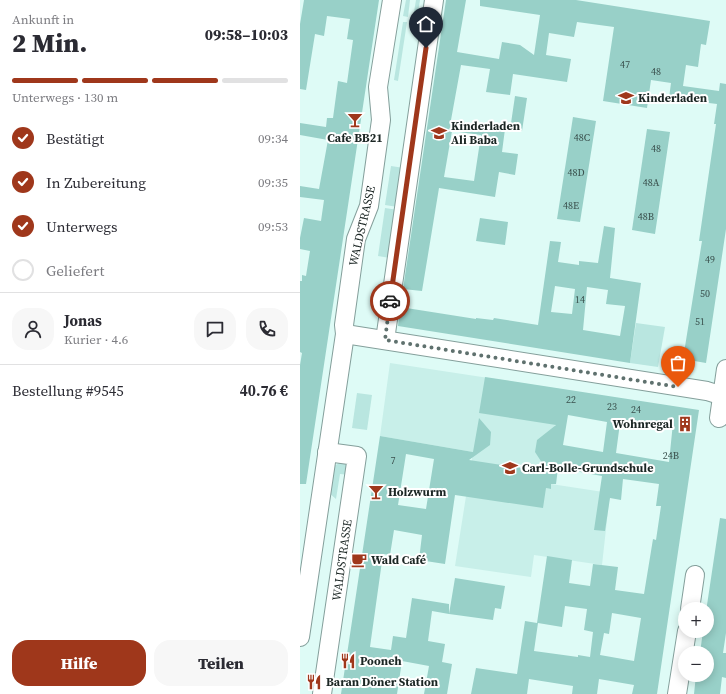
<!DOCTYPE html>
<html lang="de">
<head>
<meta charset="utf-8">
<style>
	:root { --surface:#fff; --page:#f7f7f7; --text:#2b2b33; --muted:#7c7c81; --line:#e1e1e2; --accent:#9f371b }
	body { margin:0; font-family:"Source Serif 4",serif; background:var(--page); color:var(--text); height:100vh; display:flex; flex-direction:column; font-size:15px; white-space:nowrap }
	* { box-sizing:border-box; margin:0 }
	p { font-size:13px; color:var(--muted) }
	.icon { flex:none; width:22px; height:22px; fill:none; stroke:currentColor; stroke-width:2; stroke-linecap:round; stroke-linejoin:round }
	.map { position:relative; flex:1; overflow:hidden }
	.side { display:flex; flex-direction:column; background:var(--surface); width:300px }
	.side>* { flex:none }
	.tools { position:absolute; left:378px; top:602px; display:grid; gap:8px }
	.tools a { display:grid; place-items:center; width:36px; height:36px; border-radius:50%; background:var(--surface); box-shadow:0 2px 10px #0003; font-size:20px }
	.pin { position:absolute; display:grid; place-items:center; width:34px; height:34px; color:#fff; margin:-41px -17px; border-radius:50% 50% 50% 0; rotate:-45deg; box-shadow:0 0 4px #0007 }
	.pin .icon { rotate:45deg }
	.courier { position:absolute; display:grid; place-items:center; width:40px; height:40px; margin:-20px; border:3px solid #9f371b; border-radius:50%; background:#fff; color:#222; box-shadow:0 1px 5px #0007 }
	.head em { font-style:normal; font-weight:800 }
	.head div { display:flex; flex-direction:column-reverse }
	.head { display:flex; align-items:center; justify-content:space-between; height:68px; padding:0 12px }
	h1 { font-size:26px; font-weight:800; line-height:30px }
	.bar { display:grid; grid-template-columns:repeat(4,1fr); gap:6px 4px; align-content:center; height:48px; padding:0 12px }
	.bar i { height:5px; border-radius:3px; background:var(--line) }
	.bar .on { background:var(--accent) }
	.bar p { grid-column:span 4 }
	.line { display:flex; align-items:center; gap:10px; padding:0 12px; border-top:1px solid var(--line) }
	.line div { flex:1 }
	.round { display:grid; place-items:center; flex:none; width:42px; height:42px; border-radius:16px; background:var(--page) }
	ol { padding:0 12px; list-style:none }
	li { display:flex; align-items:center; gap:12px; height:44px }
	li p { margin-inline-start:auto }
	li .icon { padding:4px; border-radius:50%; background:var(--accent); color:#fff; stroke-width:4 }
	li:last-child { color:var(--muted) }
	li i { width:22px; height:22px; border:2px solid var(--line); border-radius:50% }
	.button { display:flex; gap:8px; margin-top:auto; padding:8px 12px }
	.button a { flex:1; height:46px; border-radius:16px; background:var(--accent); color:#fff; font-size:16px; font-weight:800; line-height:46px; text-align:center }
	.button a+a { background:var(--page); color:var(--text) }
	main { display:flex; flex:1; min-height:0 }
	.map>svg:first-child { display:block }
</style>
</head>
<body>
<main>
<section class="side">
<div class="head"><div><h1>2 Min.</h1><p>Ankunft in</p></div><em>09:58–10:03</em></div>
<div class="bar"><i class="on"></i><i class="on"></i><i class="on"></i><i></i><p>Unterwegs · 130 m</p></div>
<ol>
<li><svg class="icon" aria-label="check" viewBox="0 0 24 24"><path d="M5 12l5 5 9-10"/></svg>Bestätigt<p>09:34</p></li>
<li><svg class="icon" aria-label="check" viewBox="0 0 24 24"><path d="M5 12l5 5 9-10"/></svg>In Zubereitung<p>09:35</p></li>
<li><svg class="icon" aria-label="check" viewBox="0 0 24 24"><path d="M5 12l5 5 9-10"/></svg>Unterwegs<p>09:53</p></li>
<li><i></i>Geliefert</li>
</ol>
<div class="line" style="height:72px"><a class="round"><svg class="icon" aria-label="person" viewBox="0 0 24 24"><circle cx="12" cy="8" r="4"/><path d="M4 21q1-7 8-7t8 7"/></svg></a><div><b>Jonas</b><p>Kurier · 4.6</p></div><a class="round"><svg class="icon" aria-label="chat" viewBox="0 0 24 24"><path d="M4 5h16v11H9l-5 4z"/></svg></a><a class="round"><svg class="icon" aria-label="phone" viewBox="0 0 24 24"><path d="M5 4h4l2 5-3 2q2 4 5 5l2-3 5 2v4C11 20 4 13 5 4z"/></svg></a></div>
<div class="line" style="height:52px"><div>Bestellung #9545</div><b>40.76 €</b></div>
<div class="button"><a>Hilfe</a><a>Teilen</a></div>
</section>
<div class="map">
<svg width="426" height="694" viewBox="0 0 426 694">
	<rect width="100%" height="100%" fill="#defbf6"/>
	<polygon fill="#c8efe9" points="90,363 260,389 246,488 251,489 251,484 310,493 302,565 234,555 231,577 155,566 173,452 80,436"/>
	<g fill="#b9e6e0">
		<polygon points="106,0 110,0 108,17 103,16"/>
		<polygon points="116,0 120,0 117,18 113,18"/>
		<polygon points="103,22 107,22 98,81 94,80"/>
		<polygon points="91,166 104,168 98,207 85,205"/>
		<polygon points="85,208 98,210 90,258 78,256"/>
		<polygon points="336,323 365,327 358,367 330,363"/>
		<polygon points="57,393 72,395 67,430 52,428"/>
		<polygon points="41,462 48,465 51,475 40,474 36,499 28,492 34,466"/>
	</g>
	<g fill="#98d0c8" fill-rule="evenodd">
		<polygon points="4,0 79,0 6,484 0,484 0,365 2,353 0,352 0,281 2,281 2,275 6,276 10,251 0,249 0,238 4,218 21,221 24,200 0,197 0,186 19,189 28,140 0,135 0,123 26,127 27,118 33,118 38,81 47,83 53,40 47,39 50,19 27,16 24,36 15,34 6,90 0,89 0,24"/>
		<path d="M146,0H166L157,52L199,59L202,42L220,45L234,55L240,15L180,6V0H276L410,21L406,45L401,44L398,67L386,65L383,86L419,91L420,83L426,84V229L406,363L383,359L402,241H399L416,124H414L417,104L369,98L371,83L351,80L347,108L303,101L314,27L277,22L274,37L249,33L246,55L271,59L267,82L213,74L210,95L186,92L190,69L161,65L151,120L205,129L202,152L218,154L215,175L199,172L195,197L139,188L122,291L103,289ZM152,131L181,135L174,181L144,177Z"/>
		<polygon points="215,96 227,98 222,131 210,130"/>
		<polygon points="273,117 296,121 280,222 257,219"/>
		<polygon points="347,129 370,132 355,234 332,230"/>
		<polygon points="180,218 208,222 205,245 176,241"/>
		<path d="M304,226L315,228L310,278L341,283L330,363L98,326L100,307L176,319V318L193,320L194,318L238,325L250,241L261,242L258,262L279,265V261L298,263ZM255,286L275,289L272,314L251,312ZM287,287L308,290L306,304L325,306L320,336L283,330Z"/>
		<path d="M185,377L399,410L357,694H332L334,685L299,679L297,694H272L273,686L229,679L227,694H171L176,668L217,674L225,621L237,623L247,556L272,560L269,583L290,586L293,564L318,567L315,590L344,594L353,539L356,540L361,506H356L359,484L323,479L321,500L310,498L305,531L294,530L302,476L258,468L256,484H251V489L246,488L243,508L155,495L145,564L119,560L122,535L94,530L90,555L83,554L70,647L91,650L93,636L106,638L112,598L149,604V614L132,611L128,641L145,644L142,662L152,664L147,694H124L129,666L102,661L97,694H41L80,436L173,452L179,418L191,432L190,445L169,460L248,472L235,452L237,440L256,425L179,413ZM268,415L307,422L303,452L263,445ZM350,421L373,423L369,462L316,453L320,423L349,428ZM106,454L134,459L126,509L98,505ZM265,606L287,609L284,630L293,632L290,657L278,655V657L234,651L238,623L262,627ZM312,613L341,618L334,661L300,655L304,633L309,634Z"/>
		<polygon points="420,518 426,519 426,633 423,653 426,653 426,678 422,677 420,694 394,694 396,675 407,675 407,653 400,653 403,631 407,631 407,605"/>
		<polygon points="155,578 205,586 201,609 195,608 193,620 149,614"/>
	</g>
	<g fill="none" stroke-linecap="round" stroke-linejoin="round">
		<defs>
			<g id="minor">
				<polyline points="45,334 407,391 426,397"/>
				<polyline points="85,340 134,0"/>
				<polyline points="419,418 426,369"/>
				<polyline points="390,609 395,575"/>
				<polyline points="0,637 45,334 44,325 56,239 69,206 81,120 78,87 92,0"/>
				<polyline points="22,694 57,456 27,452"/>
				<polyline points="377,694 387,631"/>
			</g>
		</defs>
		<use href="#minor" stroke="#849f9b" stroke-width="20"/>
		<use href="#minor" stroke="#fff" stroke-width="18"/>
	</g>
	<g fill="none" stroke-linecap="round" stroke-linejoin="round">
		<polyline stroke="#5f716e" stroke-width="4" stroke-dasharray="0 7.2" points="90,301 85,340 378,387"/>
		<polyline stroke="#9f371b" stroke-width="5" points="90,301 126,48"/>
	</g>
	<defs>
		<symbol id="school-bare" viewBox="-9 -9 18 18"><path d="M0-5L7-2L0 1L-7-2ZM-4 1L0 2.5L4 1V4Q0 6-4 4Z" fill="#9f371b" stroke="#fff" stroke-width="2.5" paint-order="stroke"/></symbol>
		<symbol id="bar-bare" viewBox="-9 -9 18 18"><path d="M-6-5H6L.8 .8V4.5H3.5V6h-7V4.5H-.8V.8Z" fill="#9f371b" stroke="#fff" stroke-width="2.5" paint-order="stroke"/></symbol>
		<symbol id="building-bare" viewBox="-9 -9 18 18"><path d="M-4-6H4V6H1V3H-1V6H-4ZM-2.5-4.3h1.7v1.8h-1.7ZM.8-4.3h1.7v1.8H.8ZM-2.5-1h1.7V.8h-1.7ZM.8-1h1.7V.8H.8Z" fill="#9f371b" stroke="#fff" stroke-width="2.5" paint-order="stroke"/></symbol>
		<symbol id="cafe-bare" viewBox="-9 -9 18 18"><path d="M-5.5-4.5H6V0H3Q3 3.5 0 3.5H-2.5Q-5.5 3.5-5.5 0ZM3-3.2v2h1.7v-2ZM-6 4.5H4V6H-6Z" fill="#9f371b" stroke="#fff" stroke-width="2.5" paint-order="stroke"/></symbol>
		<symbol id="restaurant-bare" viewBox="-9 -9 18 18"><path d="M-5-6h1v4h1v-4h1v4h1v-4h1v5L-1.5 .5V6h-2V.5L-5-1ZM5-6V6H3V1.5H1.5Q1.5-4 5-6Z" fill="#9f371b" stroke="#fff" stroke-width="2.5" paint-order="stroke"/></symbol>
	</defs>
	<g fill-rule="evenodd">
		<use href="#school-bare" x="315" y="87" width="22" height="22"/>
		<use href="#bar-bare" x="44" y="109" width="22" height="22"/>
		<use href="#school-bare" x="128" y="122" width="22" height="22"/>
		<use href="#building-bare" x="374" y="413" width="22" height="22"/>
		<use href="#school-bare" x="199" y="457" width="22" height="22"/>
		<use href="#bar-bare" x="65" y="481" width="22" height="22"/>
		<use href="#cafe-bare" x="48" y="549" width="22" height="22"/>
		<use href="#restaurant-bare" x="37" y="650" width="22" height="22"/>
		<use href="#restaurant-bare" x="3" y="671" width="22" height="22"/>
	</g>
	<g text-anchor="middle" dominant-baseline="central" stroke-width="4" stroke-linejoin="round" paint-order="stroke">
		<g font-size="10" fill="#3a504d">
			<text x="325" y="64">47</text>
			<text x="356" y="71">48</text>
			<text x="282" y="137">48C</text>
			<text x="356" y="148">48</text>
			<text x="276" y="172">48D</text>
			<text x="351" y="182">48A</text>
			<text x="271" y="205">48E</text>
			<text x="346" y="216">48B</text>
			<text x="410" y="259">49</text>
			<text x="405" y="293">50</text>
			<text x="280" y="299">14</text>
			<text x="400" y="321">51</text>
			<text x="271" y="399">22</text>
			<text x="312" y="406">23</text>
			<text x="336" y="409">24</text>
			<text x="371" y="455">24B</text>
			<text x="93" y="460">7</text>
		</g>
		<g font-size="12" font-weight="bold" fill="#1b2624" stroke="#fff" text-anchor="start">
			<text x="338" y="98">Kinderladen</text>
			<text x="151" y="126">Kinderladen<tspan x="151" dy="14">Ali Baba</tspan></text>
			<text x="55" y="138" text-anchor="middle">Cafe BB21</text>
			<text x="373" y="424" text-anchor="end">Wohnregal</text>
			<text x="222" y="468">Carl-Bolle-Grundschule</text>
			<text x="88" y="492">Holzwurm</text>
			<text x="71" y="560">Wald Café</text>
			<text x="60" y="661">Pooneh</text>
			<text x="26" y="682">Baran Döner Station</text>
		</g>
		<g font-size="12" fill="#1b2624" stroke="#fff">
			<text transform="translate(62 226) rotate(-77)">WALDSTRASSE</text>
			<text transform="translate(42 560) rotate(-82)">WALDSTRASSE</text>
		</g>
	</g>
</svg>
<div class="tools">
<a>+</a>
<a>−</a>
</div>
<div class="pin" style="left:378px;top:387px;background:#ea580c"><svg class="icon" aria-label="bag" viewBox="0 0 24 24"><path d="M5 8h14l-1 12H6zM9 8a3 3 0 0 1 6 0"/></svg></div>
<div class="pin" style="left:126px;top:48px;background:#1f2937"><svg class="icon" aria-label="home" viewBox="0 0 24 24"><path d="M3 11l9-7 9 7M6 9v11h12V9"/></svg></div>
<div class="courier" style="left:90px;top:301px"><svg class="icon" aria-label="car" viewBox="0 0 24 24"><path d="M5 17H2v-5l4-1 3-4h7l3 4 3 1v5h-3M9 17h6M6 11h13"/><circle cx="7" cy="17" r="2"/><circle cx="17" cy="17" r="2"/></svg></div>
</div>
</main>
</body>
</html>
